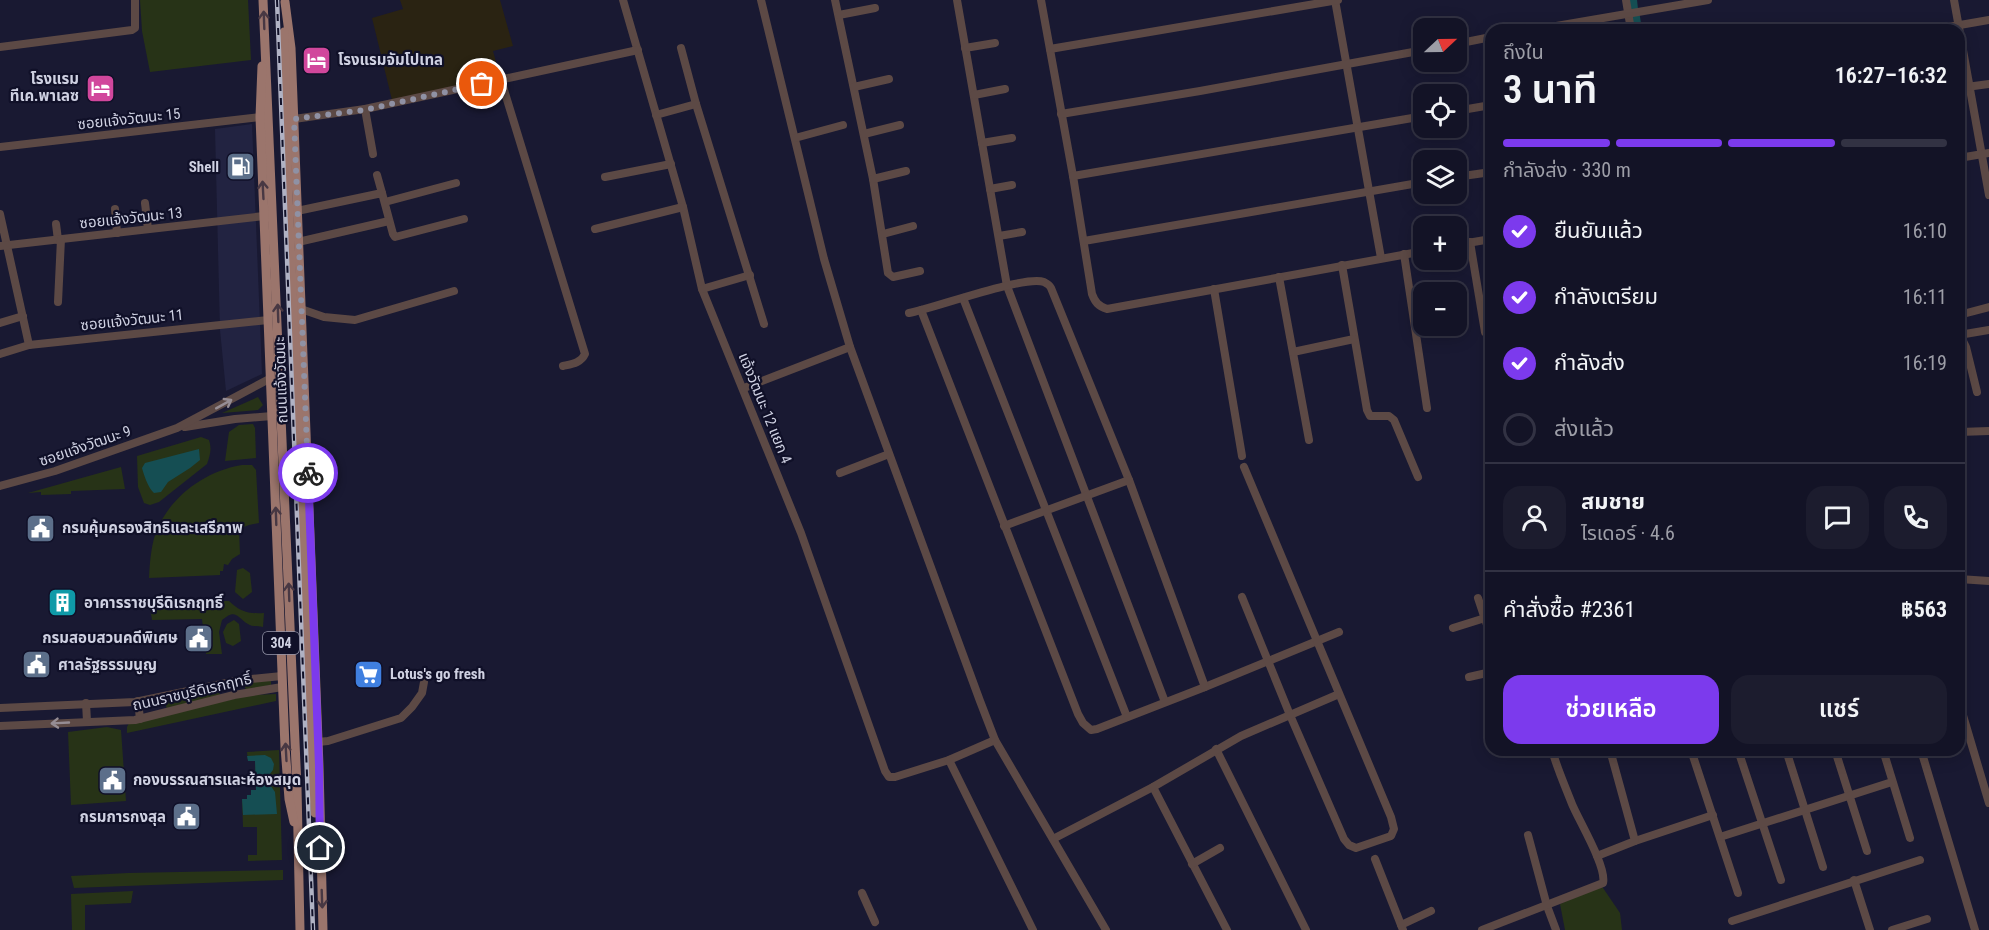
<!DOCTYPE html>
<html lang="th">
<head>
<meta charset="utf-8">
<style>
	:root { --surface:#131326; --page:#1c1c2e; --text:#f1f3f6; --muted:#9d9ea7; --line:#323243; --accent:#7c3aed }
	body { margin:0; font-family:"Roboto Condensed","Noto Sans Thai",sans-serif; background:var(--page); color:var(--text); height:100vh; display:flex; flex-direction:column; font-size:22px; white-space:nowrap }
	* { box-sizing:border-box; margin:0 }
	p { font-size:20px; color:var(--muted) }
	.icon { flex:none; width:33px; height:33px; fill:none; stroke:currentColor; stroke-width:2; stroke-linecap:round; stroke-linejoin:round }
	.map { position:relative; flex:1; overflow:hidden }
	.details { position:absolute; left:1485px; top:24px; width:480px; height:732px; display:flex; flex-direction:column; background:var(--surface); border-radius:18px; box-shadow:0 3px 15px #0003,0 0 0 2px var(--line) }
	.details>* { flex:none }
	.needle { width:39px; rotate:68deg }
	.buttons { position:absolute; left:1413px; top:18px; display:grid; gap:12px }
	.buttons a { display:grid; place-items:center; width:54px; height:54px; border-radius:12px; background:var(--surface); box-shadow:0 3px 15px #0003,0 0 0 2px var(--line); font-size:30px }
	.pin { position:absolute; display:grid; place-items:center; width:51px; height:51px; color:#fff; margin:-26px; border:3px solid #fff; border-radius:50%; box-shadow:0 2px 6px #0007 }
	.courier { position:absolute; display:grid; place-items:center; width:60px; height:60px; margin:-30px; border:4px solid #7c3aed; border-radius:50%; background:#fff; color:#222; box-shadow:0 2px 8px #0007 }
	.overview em { font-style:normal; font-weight:600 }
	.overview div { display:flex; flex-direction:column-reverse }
	.overview { display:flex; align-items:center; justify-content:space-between; height:102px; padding:0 18px }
	h1 { font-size:39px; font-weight:600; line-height:45px }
	.bar { display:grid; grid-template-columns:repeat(4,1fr); gap:9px 6px; align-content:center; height:72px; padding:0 18px }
	.bar i { height:8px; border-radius:4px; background:var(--line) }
	.bar .active { background:var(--accent) }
	.bar p { grid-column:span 4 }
	.line { display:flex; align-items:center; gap:15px; padding:0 18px; border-top:2px solid var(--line) }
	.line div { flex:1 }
	.round { display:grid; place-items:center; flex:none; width:63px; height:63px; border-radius:18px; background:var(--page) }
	ol { padding:0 18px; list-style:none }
	li { display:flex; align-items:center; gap:18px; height:66px }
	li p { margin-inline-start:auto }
	li .icon { padding:6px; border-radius:50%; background:var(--accent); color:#fff; stroke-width:4 }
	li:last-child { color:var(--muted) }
	li i { width:33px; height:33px; border:3px solid var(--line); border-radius:50% }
	.primary-button { display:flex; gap:12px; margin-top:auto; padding:12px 18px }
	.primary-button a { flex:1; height:69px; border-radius:18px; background:var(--accent); color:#fff; font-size:24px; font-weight:600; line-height:69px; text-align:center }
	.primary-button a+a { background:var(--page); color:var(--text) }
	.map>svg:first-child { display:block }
</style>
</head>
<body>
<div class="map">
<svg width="1989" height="930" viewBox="0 0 1989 930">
	<rect width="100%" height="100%" fill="#191932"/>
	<polygon fill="#222341" points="252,124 262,374 226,391 220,330 215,129"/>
	<polygon fill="#2a2312" points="400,0 500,0 513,46 493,51 500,76 392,100 372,18 403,9"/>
	<g fill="#273317">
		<polygon points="140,0 248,0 251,60 150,72 142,31"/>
		<polygon points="258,397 263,405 258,410 222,413"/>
		<polygon points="253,424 255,428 256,458 225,461 229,432 239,425"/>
		<path d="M201,437L209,440C212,449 210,455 207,464L159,502L150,505L144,503L138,487L137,456Z"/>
		<path d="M242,465H252L256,470L259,523L249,525L239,529L240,554L232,559L228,565L224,564L223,571H220V575L149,578C150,561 151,543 158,527C174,494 206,471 242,465Z"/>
		<polygon points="121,467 125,489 71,491 71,494 41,495 41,492 28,493"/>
		<polygon points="243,568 250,573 252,592 243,599 235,592 237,570"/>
		<path d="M220,597H224V601H229C240,612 249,614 264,613L263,627C258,626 252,627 248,624C237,617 236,608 222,620L219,632L222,654H206L202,619L152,620L150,607Z"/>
		<polygon points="234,620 239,624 241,641 233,646 226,643 223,632 227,624"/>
		<polygon points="271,680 271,685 247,690 245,688 246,682"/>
		<polygon points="219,688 220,695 168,709 166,707 167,700"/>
		<polygon points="276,694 276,701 127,733 127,727 129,723 135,721 251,695"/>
		<polygon points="107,727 121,730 126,801 71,805 68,732"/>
		<polygon points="279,750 282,860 248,861 248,855 257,855 257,827 243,827 242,799 247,799 247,795 251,795 251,790 256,790 255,761 248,761 247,752"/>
		<polygon points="283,870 283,880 74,888 71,876 128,873"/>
		<polygon points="1601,885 1620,913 1622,930 1565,930 1560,904"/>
		<polygon points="133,891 131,903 85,905 85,930 72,930 71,894"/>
	</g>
	<g fill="#154e53">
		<path d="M199,449L200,460L190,468L168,482L161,492L154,493C148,488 144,475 142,468L145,463Z"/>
		<polygon points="265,755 271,758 274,764 273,770 266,779 275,792 277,814 243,815 242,799 247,799 247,795 251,795 251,790 256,790 255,761 248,761 247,756"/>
	</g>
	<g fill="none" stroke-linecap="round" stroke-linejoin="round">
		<g stroke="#154e53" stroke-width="8">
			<polyline points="1633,0 1634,9"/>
			<polyline points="1636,17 1638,30"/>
		</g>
		<g stroke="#5c4945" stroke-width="8">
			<polyline points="623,0 683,207 702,289 801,533 885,771 889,777 895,777 949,760 995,740"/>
			<polyline points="761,0 824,259 850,347 980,701 995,740 1106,930"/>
			<polyline points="835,0 873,179 888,273 893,277 920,271"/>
			<polyline points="957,0 1007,286 1165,702"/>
			<path d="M1041,0L1073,176L1092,294C1095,302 1098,306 1107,309L1424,251"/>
			<polyline points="1335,0 1381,258"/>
			<polyline points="1626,0 1631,30"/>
			<polyline points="1954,0 1989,195"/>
			<polyline points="839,15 875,8"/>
			<polyline points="1533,30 1708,0"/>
			<polyline points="1931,30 1989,20"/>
			<polyline points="1456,44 1491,37"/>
			<polyline points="0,47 132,30 135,28 135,0"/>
			<polyline points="681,48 696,104 764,324"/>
			<polyline points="965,48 995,43"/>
			<polyline points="1050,49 1338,0"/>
			<path d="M501,80L585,354C581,363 572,364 563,366"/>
			<polyline points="854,87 889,79"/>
			<polyline points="1959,88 1989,84"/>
			<polyline points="974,95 1005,89"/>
			<polyline points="365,109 373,154"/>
			<polyline points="1456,111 1491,105"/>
			<polyline points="1061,114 1200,91 1424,50"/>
			<polyline points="656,115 696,104"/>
			<polyline points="294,119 365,109 638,50"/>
			<polyline points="864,134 900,125"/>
			<polyline points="795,138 843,125"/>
			<polyline points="982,143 1012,138"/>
			<polyline points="0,147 260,117"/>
			<polyline points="1959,158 1989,153"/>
			<polyline points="377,175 382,193"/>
			<polyline points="1073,176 1424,116"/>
			<polyline points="605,177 671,164"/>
			<polyline points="1456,177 1491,172"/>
			<polyline points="873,179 906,171"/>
			<polyline points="990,189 1012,185"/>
			<polyline points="385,202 456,183"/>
			<polyline points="145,203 148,229"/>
			<polyline points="115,209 117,233"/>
			<polyline points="297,211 382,193 393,234 395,237 464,219"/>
			<polyline points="0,214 29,345"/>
			<polyline points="56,224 58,240"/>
			<polyline points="595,229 683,207"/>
			<polyline points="883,234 913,226"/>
			<polyline points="999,236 1022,232"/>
			<polyline points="1084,241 1424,182"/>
			<polyline points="298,242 389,221"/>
			<polyline points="1470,242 1485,332"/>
			<polyline points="1456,245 1491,239"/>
			<polyline points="0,246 264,216"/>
			<polyline points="1404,254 1427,408"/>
			<polyline points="1342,265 1367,410 1370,416 1389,416 1394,420 1418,477"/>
			<polyline points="1279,277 1309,440"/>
			<polyline points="702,289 750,275"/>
			<polyline points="1214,289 1242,456"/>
			<polyline points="963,298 1127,717"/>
			<polyline points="58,302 61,239"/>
			<polyline points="301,309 324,317 355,320 454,291"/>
			<polyline points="921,310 1078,714 1083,723 1091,730 1097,729 1205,687 1339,632"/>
			<path d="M909,313C935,308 1024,275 1044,282C1046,283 1050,286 1051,288L1129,480L1205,687"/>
			<polyline points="1959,315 1989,307"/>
			<polyline points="0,323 23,316"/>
			<polyline points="1959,335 1989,330"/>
			<polyline points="1960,335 1966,347 1977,392"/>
			<polyline points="1293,352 1354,339"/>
			<polyline points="0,354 29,345 268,320"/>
			<polyline points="744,388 850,347"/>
			<polyline points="185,427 235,419 272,416"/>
			<polyline points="1959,432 1989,431"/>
			<polyline points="840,473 889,454"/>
			<polyline points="0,486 55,471 177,428 271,378"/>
			<polyline points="1004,526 1129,480"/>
			<polyline points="1959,579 1962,528"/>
			<polyline points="1959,579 1989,581"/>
			<polyline points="1242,597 1290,715 1344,839 1349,845 1356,848 1391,836 1394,829 1391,817 1244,467"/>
			<polyline points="1478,598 1491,637"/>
			<polyline points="1453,628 1485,618"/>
			<polyline points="1469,677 1491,672"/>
			<polyline points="138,701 140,719"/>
			<polyline points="1959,702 1989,803"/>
			<polyline points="86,703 87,721"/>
			<polyline points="0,708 135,702 241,680 282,676"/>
			<polyline points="0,726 135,720 234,695 282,687"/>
			<polyline points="318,742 328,741 401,718 412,707 422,693 424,682"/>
			<polyline points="1216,749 1306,930"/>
			<polyline points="1691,750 1738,893"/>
			<polyline points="1738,750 1781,880"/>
			<polyline points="1786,750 1823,867"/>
			<polyline points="1835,750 1867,851"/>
			<polyline points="1883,750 1910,838"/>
			<polyline points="1921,750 1975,930"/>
			<polyline points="949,760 1033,930"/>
			<polyline points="1153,787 1227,930"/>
			<polyline points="1528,835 1547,906 1556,930"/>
			<polyline points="1720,837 1892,782"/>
			<polyline points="1053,839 1153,787 1241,736 1339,694"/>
			<polyline points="1635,841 1713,815"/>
			<polyline points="1597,856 1635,841 1610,750"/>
			<polyline points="1375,859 1403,930"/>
			<polyline points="1192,864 1220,848"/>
			<polyline points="1854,880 1870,930"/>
			<polyline points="862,893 875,922"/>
			<polyline points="1732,921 1920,860"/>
			<polyline points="1401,925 1431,911"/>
			<path d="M1482,930L1603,883C1607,867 1579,821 1572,804C1565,786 1557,768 1552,750"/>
			<polyline points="1892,930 1927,919"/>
		</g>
		<g stroke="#9b756c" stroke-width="9">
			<polyline points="263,0 297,788 300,930"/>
			<polyline points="285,2 291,48 319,766 323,930"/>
			<polyline points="284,32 288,194 315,813"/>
			<polyline points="262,66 260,117 285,747 289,799 294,822"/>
		</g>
		<defs>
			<polyline id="rail" points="277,0 313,930"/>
		</defs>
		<use href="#rail" stroke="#b0b2c4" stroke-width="4.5"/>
		<use href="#rail" stroke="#101028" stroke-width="2" stroke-dasharray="7" stroke-linecap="butt"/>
	</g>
	<defs><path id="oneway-shaft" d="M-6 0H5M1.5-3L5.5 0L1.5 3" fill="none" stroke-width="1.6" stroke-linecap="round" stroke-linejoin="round" transform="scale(1.5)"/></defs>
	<g stroke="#483843">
		<use href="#oneway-shaft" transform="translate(264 20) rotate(-92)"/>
		<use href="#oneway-shaft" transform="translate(263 190) rotate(-93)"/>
		<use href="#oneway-shaft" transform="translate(278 313) rotate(-92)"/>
		<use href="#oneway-shaft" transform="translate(276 516) rotate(-92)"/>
		<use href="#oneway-shaft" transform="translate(289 592) rotate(-92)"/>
		<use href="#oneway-shaft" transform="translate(286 752) rotate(-93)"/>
		<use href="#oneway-shaft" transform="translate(322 899) rotate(88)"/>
	</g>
	<g stroke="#968d94">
		<use href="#oneway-shaft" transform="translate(224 404) rotate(-29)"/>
		<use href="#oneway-shaft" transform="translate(60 723) rotate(177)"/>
	</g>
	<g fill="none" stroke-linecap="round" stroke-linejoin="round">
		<polyline stroke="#8f91a4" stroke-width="6" stroke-dasharray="0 10.8" points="308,473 294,119 364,110 482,84"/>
		<polyline stroke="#7c3aed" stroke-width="8" points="308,473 319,766 320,848"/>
	</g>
	<defs>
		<symbol id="hotel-square" viewBox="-11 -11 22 22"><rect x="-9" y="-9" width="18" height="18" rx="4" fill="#d1479c" stroke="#101028"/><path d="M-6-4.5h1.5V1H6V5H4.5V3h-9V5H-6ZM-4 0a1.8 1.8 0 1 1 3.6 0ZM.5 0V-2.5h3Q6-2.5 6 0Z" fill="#fff"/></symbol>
		<symbol id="fuel-square" viewBox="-11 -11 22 22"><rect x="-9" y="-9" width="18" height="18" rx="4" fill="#5c6f8a" stroke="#101028"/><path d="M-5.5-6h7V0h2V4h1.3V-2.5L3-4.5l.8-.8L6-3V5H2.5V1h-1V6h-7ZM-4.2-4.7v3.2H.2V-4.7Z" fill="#fff"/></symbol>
		<symbol id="civic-square" viewBox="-11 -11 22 22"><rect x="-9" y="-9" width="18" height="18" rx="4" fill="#5c6f8a" stroke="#101028"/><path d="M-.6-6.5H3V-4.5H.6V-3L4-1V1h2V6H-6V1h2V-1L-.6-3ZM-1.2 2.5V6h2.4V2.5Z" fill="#fff"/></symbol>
		<symbol id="building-square" viewBox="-11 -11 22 22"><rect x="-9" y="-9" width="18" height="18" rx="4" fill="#0f9aa8" stroke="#101028"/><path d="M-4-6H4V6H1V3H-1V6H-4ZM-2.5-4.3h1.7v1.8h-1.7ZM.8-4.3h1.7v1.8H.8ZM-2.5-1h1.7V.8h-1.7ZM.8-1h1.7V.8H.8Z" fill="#fff"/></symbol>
		<symbol id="supermarket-square" viewBox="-11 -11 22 22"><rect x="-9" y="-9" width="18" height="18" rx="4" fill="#3f7fe0" stroke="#101028"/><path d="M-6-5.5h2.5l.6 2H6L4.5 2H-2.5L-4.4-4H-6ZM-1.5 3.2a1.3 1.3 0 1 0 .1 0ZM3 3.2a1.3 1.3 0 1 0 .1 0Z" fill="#fff"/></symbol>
	</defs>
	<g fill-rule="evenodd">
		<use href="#hotel-square" x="300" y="44" width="33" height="33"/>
		<use href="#hotel-square" x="84" y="72" width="33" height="33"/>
		<use href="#fuel-square" x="224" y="150" width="33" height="33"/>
		<use href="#civic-square" x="24" y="512" width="33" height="33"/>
		<use href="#building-square" x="46" y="586" width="33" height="33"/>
		<use href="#civic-square" x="182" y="622" width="33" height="33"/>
		<use href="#civic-square" x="20" y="648" width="33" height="33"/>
		<use href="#supermarket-square" x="352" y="658" width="33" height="33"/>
		<use href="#civic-square" x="96" y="764" width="33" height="33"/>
		<use href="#civic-square" x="170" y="800" width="33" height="33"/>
	</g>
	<g text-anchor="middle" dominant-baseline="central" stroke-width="4.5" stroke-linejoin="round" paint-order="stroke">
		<rect fill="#101028" stroke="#9697aa" stroke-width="1.5" x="263" y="632" width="36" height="22" rx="4.5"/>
		<g font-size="14" font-weight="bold" fill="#cfd1e2">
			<text x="281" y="643">304</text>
		</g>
		<g font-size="15" font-weight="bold" fill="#cfd1e2" stroke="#101028" text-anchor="start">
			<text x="338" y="60">โรงแรมจัมโปเทล</text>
			<text x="79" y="79" text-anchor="end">โรงแรม<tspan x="79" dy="17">ทีเค.พาเลซ</tspan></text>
			<text x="219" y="167" text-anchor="end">Shell</text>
			<text x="62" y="528">กรมคุ้มครองสิทธิและเสรีภาพ</text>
			<text x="84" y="603">อาคารราชบุรีดิเรกฤทธิ์</text>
			<text x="178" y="638" text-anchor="end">กรมสอบสวนคดีพิเศษ</text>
			<text x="58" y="665">ศาลรัฐธรรมนูญ</text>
			<text x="390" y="674">Lotus's go fresh</text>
			<text x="133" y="780">กองบรรณสารและห้องสมุด</text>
			<text x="166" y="817" text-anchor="end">กรมการกงสุล</text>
		</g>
		<g font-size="15" fill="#cfd1e2" stroke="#101028">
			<text transform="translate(129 119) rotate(-6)">ซอยแจ้งวัฒนะ 15</text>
			<text transform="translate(131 218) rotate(-6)">ซอยแจ้งวัฒนะ 13</text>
			<text transform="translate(132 320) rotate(-6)">ซอยแจ้งวัฒนะ 11</text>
			<text transform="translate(281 380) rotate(-92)">ถนนแจ้งวัฒนะ</text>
			<text transform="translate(765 408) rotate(68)">แจ้งวัฒนะ 12 แยก 4</text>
			<text transform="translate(85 446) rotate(-19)">ซอยแจ้งวัฒนะ 9</text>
			<text transform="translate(192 692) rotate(-13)">ถนนราชบุรีดิเรกฤทธิ์</text>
		</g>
	</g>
</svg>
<div class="buttons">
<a><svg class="needle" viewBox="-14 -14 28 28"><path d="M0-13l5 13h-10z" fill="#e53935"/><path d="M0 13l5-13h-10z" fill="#9d9ea7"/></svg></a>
<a><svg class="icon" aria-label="locate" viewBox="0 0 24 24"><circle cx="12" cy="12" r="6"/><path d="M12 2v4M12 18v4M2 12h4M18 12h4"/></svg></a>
<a><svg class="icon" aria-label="layers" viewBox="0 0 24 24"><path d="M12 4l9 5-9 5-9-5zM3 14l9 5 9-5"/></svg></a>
<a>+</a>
<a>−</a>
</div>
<div class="pin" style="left:482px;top:84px;background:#ea580c"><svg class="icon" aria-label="bag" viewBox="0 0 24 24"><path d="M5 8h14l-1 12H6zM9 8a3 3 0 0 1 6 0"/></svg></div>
<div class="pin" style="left:320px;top:848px;background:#1f2937"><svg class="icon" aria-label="home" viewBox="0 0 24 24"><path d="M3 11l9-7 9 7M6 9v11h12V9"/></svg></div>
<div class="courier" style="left:308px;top:473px"><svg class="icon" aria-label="bike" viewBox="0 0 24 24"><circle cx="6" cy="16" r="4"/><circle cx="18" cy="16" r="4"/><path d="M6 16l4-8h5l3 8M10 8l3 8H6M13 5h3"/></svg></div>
<section class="details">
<div class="overview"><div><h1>3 นาที</h1><p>ถึงใน</p></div><em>16:27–16:32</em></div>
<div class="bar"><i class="active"></i><i class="active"></i><i class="active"></i><i></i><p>กำลังส่ง · 330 m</p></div>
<ol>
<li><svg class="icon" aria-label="check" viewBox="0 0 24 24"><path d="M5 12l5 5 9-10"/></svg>ยืนยันแล้ว<p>16:10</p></li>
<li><svg class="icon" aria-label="check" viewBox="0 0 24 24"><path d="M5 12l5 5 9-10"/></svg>กำลังเตรียม<p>16:11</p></li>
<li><svg class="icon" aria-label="check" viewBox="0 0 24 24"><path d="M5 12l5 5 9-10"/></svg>กำลังส่ง<p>16:19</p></li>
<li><i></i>ส่งแล้ว</li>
</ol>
<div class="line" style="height:108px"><a class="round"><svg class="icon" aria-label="person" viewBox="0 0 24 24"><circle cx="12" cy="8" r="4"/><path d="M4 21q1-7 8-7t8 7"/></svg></a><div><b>สมชาย</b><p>ไรเดอร์ · 4.6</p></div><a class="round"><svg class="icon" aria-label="chat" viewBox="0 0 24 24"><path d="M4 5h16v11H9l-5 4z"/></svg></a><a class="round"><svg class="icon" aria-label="phone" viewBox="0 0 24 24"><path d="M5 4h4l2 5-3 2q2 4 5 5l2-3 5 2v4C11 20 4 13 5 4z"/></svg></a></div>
<div class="line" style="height:78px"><div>คำสั่งซื้อ #2361</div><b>฿563</b></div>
<div class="primary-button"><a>ช่วยเหลือ</a><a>แชร์</a></div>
</section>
</div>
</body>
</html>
